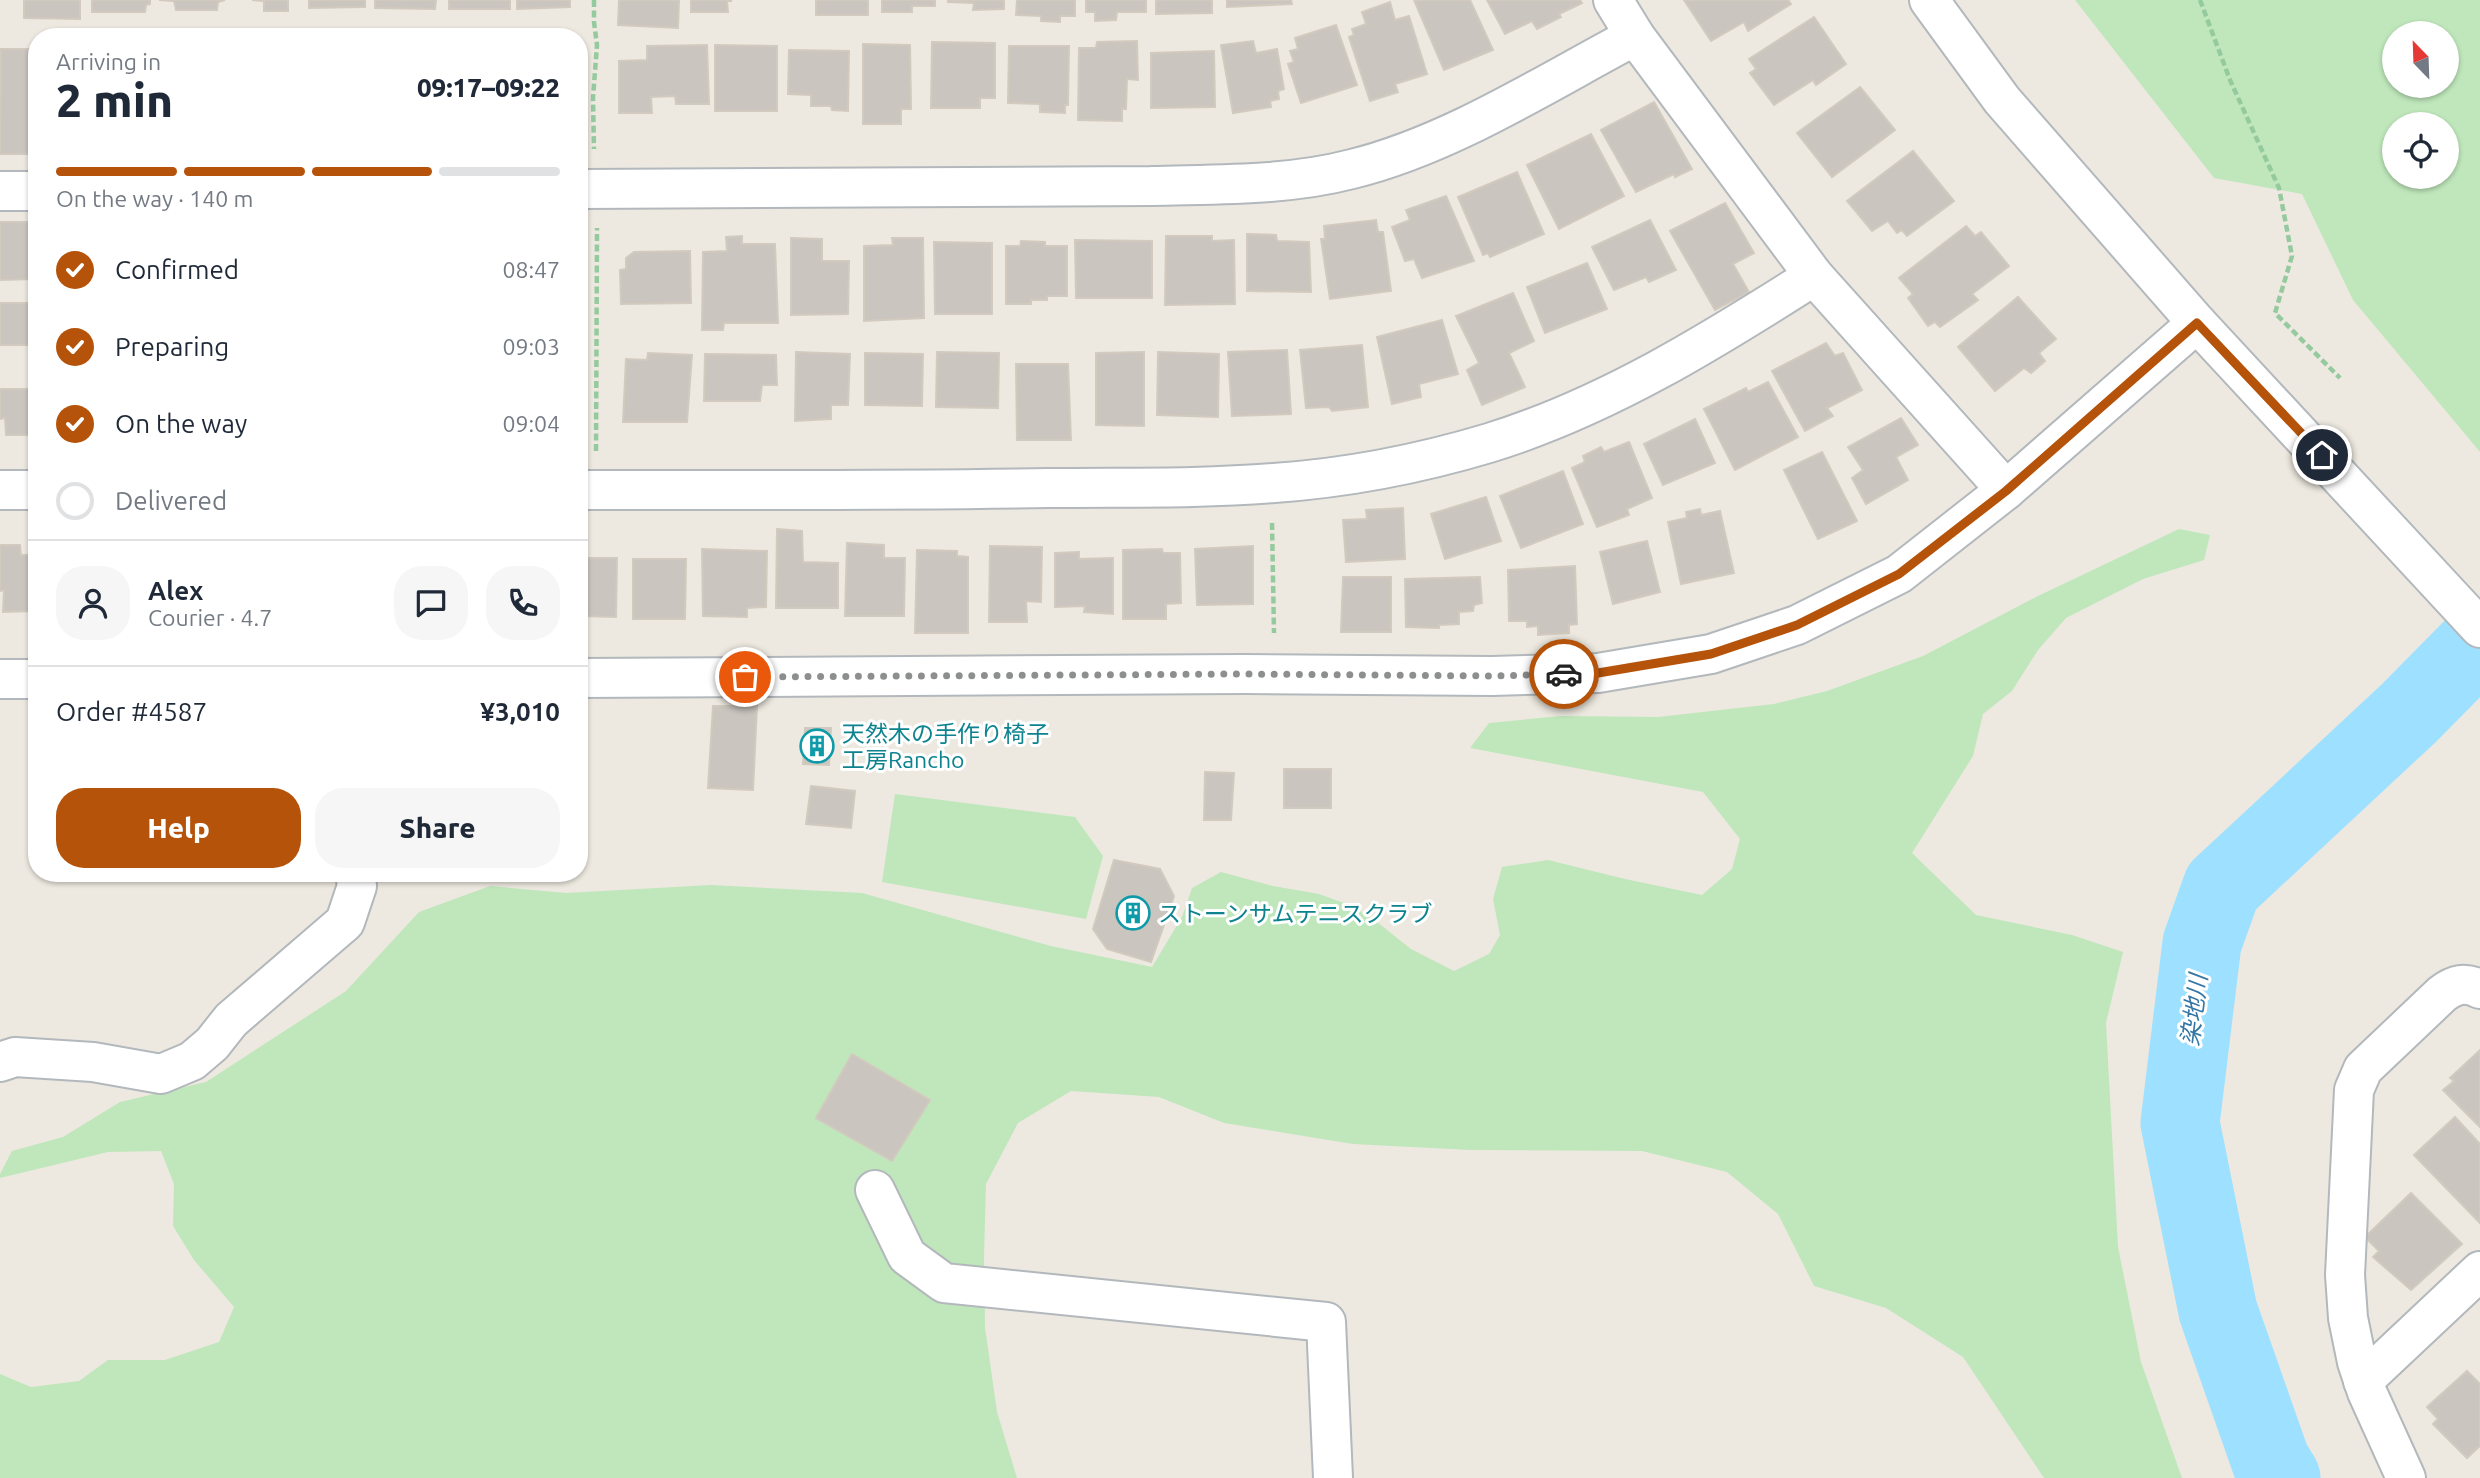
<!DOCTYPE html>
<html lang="en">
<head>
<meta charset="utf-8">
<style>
	:root { --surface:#fff; --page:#f6f6f7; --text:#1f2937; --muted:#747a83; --line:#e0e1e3; --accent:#b45309 }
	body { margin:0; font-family:Ubuntu,"Noto Sans JP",sans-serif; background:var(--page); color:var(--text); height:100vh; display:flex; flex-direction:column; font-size:26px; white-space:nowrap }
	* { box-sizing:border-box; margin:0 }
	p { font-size:23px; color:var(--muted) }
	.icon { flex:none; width:38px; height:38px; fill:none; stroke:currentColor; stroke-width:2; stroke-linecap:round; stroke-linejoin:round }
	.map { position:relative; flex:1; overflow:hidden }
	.panel { position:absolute; left:28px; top:28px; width:560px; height:854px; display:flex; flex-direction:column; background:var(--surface); border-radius:28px; box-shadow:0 2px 5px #0004 }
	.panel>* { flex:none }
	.needle { width:46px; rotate:337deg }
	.controls { position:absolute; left:2382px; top:21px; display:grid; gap:14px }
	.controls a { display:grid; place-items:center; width:77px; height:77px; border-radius:50%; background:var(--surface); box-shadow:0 2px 5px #0004; font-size:35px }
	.pin { position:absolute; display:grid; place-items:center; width:60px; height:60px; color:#fff; margin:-30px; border:4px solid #fff; border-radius:50%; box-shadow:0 2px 7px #0007 }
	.courier { position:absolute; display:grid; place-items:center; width:70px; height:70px; margin:-35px; border:5px solid #b45309; border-radius:50%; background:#fff; color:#222; box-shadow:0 2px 9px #0007 }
	.headline em { font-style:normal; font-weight:800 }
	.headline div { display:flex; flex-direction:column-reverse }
	.headline { display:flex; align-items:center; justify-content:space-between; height:119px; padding:0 28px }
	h1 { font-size:46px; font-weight:800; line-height:52px }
	.bar { display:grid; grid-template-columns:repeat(4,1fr); gap:10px 7px; align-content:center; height:84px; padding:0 28px }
	.bar i { height:9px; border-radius:5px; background:var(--line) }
	.bar .current { background:var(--accent) }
	.bar p { grid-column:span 4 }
	.line { display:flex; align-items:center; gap:18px; padding:0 28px; border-top:2px solid var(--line) }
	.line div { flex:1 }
	.round { display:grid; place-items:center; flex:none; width:74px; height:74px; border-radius:28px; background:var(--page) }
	ol { padding:0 28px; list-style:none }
	li { display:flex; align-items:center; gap:21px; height:77px }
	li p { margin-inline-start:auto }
	li .icon { padding:7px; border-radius:50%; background:var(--accent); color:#fff; stroke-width:4 }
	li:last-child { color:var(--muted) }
	li i { width:38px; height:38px; border:4px solid var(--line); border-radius:50% }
	.primary-button { display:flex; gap:14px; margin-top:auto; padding:14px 28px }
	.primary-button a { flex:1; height:80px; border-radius:28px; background:var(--accent); color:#fff; font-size:28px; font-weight:800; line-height:80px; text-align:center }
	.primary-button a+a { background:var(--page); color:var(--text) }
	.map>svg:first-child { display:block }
</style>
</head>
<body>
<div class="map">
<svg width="2480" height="1478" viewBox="0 0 2480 1478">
	<rect width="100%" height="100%" fill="#ede9e0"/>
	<g fill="#bfe7bb" fill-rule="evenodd">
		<path d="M2075,0H2480V452L2353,300L2302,194L2214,178ZM2446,33V86H2394V33ZM2446,124V177H2394V124Z"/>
		<polygon points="2179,529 2210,535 2204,560 2143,579 2066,618 2038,650 2012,691 1983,714 1973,756 1912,853 1976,915 2072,935 2123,952 2106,1023 2118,1247 2141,1362 2182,1478 2044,1478 1963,1357 1886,1308 1814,1286 1778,1214 1727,1172 1642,1151 1471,1150 1353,1144 1224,1123 1159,1097 1071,1091 1018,1123 986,1184 984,1256 985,1327 997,1412 1017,1478 0,1478 0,1374 31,1387 79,1381 108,1360 165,1360 219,1342 234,1307 194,1260 173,1226 174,1184 161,1151 108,1152 0,1178 0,1174 12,1151 63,1137 120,1102 206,1082 346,991 419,912 490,886 566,893 711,885 862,893 1051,946 1152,967 1182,917 1192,888 1221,872 1273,886 1319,894 1352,906 1377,922 1411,949 1454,971 1489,954 1500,935 1493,899 1502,867 1548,860 1625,879 1702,895 1732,869 1740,839 1703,792 1470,748 1489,723 1561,716 1658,717 1774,704 1827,691 1923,656 2038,596"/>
		<polygon points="895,794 1075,817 1103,856 1086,919 882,882"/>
	</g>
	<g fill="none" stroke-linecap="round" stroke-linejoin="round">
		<polyline stroke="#9ee0ff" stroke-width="79" points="2281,1478 2271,1462 2218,1311 2180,1123 2202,943 2222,887 2409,713 2480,641"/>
	</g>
	<g fill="#cac5bf" stroke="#d2cabe" stroke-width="2">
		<polygon points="24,0 80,0 80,19 24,18"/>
		<polygon points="92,0 150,0 150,4 146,5 145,12 92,12"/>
		<polygon points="225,0 218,2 217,10 176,10 174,1 159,0"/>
		<polygon points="252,0 288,0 288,11 264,11 264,1"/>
		<polygon points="309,0 365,0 365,7 309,8"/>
		<polygon points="375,0 436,0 435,9 375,8"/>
		<rect x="449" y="0" width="61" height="9"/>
		<polygon points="517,0 570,0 570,7 517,9"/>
		<polygon points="619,0 679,0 678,28 618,25"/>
		<polygon points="691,0 731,0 731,1 727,1 728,12 691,12"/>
		<rect x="816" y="0" width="52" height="15"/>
		<polygon points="882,0 935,0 935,6 912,6 912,12 882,12"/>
		<polygon points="948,0 1004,0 1004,9 973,10 974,3 948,2"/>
		<polygon points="1017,0 1075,0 1075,16 1060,16 1060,22 1041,21 1041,16 1016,15"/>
		<polygon points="1086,0 1146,0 1146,12 1117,12 1116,20 1095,21 1095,12 1086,12"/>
		<polygon points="1156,0 1212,0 1212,13 1156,14"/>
		<polygon points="1227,0 1291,0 1292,4 1227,7"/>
		<polygon points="1414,0 1470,0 1493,50 1444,70"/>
		<polygon points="1487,0 1580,0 1582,3 1559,14 1561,17 1537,29 1532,21 1505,34"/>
		<polygon points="1684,0 1788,0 1791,4 1748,31 1744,22 1711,41"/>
		<polygon points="1390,2 1395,20 1409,16 1427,74 1395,84 1398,92 1370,101 1349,37 1354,35 1352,29 1366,24 1362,12"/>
		<polygon points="1814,17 1846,64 1816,85 1813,80 1774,105 1750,73 1756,69 1749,59"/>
		<polygon points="1336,25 1357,85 1301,103 1288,64 1294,62 1290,51 1298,49 1295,38"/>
		<polygon points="1137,41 1138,80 1127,79 1126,109 1122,109 1122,121 1078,120 1079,48 1096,48 1097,42"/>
		<polygon points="1253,41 1256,53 1277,49 1284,89 1278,91 1279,99 1270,101 1271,107 1233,113 1221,45"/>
		<polygon points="932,42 995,43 995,98 980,98 980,108 931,108"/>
		<polygon points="863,44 910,45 911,109 901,109 901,124 863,124"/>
		<polygon points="707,45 709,104 676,104 675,96 651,97 652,113 619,113 619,61 647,60 647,46"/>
		<polygon points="715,45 777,46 777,111 715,111"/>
		<polygon points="1009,46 1069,46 1068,105 1065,105 1065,113 1040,112 1040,104 1008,103"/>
		<polygon points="1,49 37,49 37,154 0,154"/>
		<polygon points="789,50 849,51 848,111 832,110 831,106 811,106 811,95 788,94"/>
		<polygon points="1214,51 1215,107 1151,108 1151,53"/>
		<polygon points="1860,87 1895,130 1832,177 1797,133"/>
		<polygon points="1654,102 1692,169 1675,177 1674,174 1636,192 1601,130"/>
		<polygon points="1591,134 1624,196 1559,229 1527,165"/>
		<polygon points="1913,151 1954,201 1907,236 1902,230 1897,233 1888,221 1872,231 1847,201"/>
		<polygon points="1517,172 1544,234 1490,257 1488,253 1483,255 1458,197"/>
		<polygon points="1446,196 1474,261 1422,278 1414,259 1405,261 1392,227 1410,220 1406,210"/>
		<polygon points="1725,203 1754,253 1733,264 1749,292 1715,310 1670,231"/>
		<polygon points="1376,220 1378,232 1383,232 1391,291 1330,299 1321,239 1325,239 1324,226"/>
		<polygon points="1650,220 1676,270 1649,282 1646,277 1614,290 1592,247"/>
		<polygon points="0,222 35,222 35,279 0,280"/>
		<polygon points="1966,226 1975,236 1981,232 2009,266 1972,294 1978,300 1940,327 1935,322 1928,326 1908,298 1913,294 1899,278"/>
		<polygon points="1247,234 1276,235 1277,241 1309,242 1311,292 1247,291"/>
		<polygon points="742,236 742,244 775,244 778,323 724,323 723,330 702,330 703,252 727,251 726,237"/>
		<polygon points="1166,236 1212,236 1212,241 1234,240 1235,304 1165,305"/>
		<polygon points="791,238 822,239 822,261 849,261 848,314 791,315"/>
		<polygon points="892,238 923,238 924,318 864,321 864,246 893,245"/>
		<polygon points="1075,240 1152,241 1152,298 1076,298"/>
		<polygon points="1021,241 1045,242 1045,246 1067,246 1067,296 1047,296 1047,300 1031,300 1031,304 1006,304 1006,246 1020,246"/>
		<polygon points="934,242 992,243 992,314 935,314"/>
		<polygon points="690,251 691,303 621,304 620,270 626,269 626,258 634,252"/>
		<polygon points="1587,263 1607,309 1545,333 1527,287"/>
		<polygon points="1513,293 1534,341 1509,353 1525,387 1482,405 1467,370 1479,363 1456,316"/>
		<polygon points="2018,297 2056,339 2039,353 2045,361 2031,373 2024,368 1995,391 1958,347"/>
		<rect x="0" y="303" width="37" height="42"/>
		<polygon points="1442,320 1458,374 1419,384 1421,397 1392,404 1377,337"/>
		<polygon points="1826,343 1835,356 1843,353 1862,390 1827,408 1833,416 1805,431 1772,371"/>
		<polygon points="1362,345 1368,407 1332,411 1329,407 1306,408 1300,350"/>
		<polygon points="1287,350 1291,414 1232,416 1228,352"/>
		<polygon points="796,352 850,354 848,405 831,405 831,419 795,421"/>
		<polygon points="937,352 999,353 998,408 936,407"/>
		<polygon points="1144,352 1144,426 1096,425 1096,353"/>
		<polygon points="1158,352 1219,354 1218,417 1157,415"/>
		<polygon points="648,353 692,355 687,422 623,422 626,359 647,360"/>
		<polygon points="865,353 923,354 922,406 865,405"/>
		<polygon points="705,354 776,355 777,385 762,385 760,401 704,401"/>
		<polygon points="1016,364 1068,364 1071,440 1017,440"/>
		<polygon points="1768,382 1798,437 1735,470 1704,409 1746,388 1748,392"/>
		<polygon points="0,389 37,389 37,435 6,435 5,418 0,419"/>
		<polygon points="1901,418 1918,445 1896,457 1908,480 1866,504 1852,478 1863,470 1848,447"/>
		<polygon points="1695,419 1715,463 1663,485 1644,444"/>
		<polygon points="1629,442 1652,498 1627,509 1629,515 1597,527 1572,468 1585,462 1583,456 1601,447 1604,452"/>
		<polygon points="1822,452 1857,521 1818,539 1784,470"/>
		<polygon points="1563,471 1583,524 1521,548 1500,496"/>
		<polygon points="1486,497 1501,541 1445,559 1431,514"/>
		<polygon points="1403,508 1405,559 1346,562 1343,520 1367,519 1366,510"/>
		<polygon points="1700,509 1701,515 1720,511 1734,573 1681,584 1668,522 1687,518 1686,512"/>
		<polygon points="777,529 802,531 803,562 838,563 838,608 776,608"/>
		<polygon points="1647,541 1660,592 1613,604 1600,552"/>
		<polygon points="847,543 884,545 884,558 905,558 904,616 845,616"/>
		<polygon points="0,545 20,545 21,555 37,555 37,611 3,612 4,590 0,591"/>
		<polygon points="990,546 1042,547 1041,602 1026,601 1027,622 989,622"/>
		<polygon points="1253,546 1253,604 1197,605 1195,549"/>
		<polygon points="702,549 767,551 766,607 747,608 747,617 703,616"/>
		<polygon points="1162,549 1163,553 1180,553 1181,603 1166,604 1166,619 1123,619 1123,550"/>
		<polygon points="917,550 957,551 957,556 968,557 968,633 915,633"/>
		<polygon points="1079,552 1079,559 1113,558 1113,614 1084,612 1085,606 1055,607 1055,553"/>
		<polygon points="579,558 617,558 616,617 579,616"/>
		<polygon points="633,559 686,559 685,619 633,619"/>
		<polygon points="1575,566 1577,624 1569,625 1569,633 1538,635 1538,626 1527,627 1527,621 1509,621 1508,570"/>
		<polygon points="1343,577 1391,577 1391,632 1341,632"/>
		<polygon points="1480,577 1482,603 1474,605 1473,611 1459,612 1459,624 1439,625 1439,628 1406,627 1405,579"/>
		<polygon points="713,706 757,706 753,790 708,788"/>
		<polygon points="805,728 831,728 829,765 803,764"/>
		<rect x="1284" y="769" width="47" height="39"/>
		<polygon points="1205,772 1234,773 1231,820 1204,820"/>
		<polygon points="811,786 855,791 851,828 806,824"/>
		<polygon points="1114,860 1160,869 1174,896 1151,962 1107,949 1093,929"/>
		<polygon points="2480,1050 2480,1127 2443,1090 2454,1081 2450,1078"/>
		<polygon points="852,1054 930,1100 892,1161 816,1118"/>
		<polygon points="2455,1117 2480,1144 2480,1223 2414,1155"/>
		<polygon points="2411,1193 2462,1244 2411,1290 2373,1257 2379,1251 2365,1237"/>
		<polygon points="2467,1371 2480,1384 2480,1446 2467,1458 2433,1424 2438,1419 2427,1407"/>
	</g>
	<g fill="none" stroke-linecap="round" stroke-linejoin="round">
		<defs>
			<g id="minor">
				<polyline points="1613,0 1635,36 1814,276 2006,490"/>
				<polyline points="1929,0 2002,100 2197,323 2480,628"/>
				<path d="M579,189L1151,186C1217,184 1287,186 1352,169C1450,145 1546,83 1635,36"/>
				<polyline points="0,191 37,191"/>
				<polyline points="0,490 37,490"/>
				<path d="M579,490C736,490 892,491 1049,488C1124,487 1199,489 1274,483C1346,478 1419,464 1489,443C1606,407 1712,341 1814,276"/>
				<polyline points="579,678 1244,674 1492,676 1598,673 1711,654 1797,625 1899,574 2006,490 2197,323"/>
				<polyline points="0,679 37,679"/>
				<polyline points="0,1062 15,1057 93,1062 161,1074 192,1061 212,1044 231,1020 345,922 357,886 355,873"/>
				<polyline points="875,1190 907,1256 944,1283 1326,1322 1333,1478"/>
				<polyline points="2363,1381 2480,1271"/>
				<path d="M2406,1478L2367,1392L2357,1362L2348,1318L2345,1275L2354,1090L2363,1069L2442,994C2455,984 2465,982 2480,989"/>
			</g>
		</defs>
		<use href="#minor" stroke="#b3b8bc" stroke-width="42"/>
		<g stroke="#95ca9e" stroke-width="4.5" stroke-dasharray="7 3.5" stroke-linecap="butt">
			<polyline points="594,0 594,22 597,45 593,98 594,149"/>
			<polyline points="2200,0 2230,80 2279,188 2292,256 2275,313 2340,378"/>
			<polyline points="596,451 597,228"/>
			<polyline points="1272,523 1274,633"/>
		</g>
		<use href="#minor" stroke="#fff" stroke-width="38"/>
	</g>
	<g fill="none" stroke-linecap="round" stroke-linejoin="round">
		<polyline stroke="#8d8f8e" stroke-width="7" stroke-dasharray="0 12.6" points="745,677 1244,674 1492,676 1564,674"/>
		<polyline stroke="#b45309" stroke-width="9" points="1564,674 1598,673 1711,654 1797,625 1899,574 2006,491 2197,323 2322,455"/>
	</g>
	<defs>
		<symbol id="building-ring" viewBox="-11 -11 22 22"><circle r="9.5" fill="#fff" stroke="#0f9aa8" stroke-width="1.5"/><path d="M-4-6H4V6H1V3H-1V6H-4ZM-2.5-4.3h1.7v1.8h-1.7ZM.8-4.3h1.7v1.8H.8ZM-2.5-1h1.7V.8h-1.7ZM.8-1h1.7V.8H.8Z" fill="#0f9aa8"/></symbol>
	</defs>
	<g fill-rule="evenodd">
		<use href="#building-ring" x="798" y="727" width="38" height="38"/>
		<use href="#building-ring" x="1114" y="894" width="38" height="38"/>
	</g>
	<g text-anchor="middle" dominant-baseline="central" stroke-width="6" stroke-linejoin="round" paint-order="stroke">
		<g font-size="23" fill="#0d838f" stroke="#fff" text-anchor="start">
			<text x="842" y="733">天然木の手作り椅子<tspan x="842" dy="26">工房Rancho</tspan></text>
			<text x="1158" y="913">ストーンサムテニスクラブ</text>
		</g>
		<g font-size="24" font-style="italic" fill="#3377a4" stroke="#fff">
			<text transform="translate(2194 1010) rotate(-83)">染地川</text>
		</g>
	</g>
</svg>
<div class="controls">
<a><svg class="needle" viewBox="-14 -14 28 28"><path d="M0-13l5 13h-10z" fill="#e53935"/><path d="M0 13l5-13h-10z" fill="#747a83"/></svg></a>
<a><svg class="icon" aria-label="locate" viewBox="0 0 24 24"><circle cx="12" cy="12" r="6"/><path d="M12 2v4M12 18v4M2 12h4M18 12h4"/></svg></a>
</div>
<div class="pin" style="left:745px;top:677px;background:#ea580c"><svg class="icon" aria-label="bag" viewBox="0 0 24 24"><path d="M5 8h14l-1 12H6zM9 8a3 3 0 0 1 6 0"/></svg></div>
<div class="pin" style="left:2322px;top:455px;background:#1f2937"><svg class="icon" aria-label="home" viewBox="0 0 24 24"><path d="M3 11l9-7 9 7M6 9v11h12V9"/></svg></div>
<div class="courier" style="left:1564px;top:674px"><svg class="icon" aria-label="car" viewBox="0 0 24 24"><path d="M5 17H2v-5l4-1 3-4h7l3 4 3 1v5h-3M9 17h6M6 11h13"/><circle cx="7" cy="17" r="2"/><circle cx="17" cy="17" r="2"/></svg></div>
<section class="panel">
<div class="headline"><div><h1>2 min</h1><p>Arriving in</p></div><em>09:17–09:22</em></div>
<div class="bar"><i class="current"></i><i class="current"></i><i class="current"></i><i></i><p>On the way · 140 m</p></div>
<ol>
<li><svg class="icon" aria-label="check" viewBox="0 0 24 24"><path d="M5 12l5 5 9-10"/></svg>Confirmed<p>08:47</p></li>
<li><svg class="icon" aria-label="check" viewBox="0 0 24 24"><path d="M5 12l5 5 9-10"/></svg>Preparing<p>09:03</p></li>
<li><svg class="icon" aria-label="check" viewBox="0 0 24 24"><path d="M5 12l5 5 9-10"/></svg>On the way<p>09:04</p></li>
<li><i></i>Delivered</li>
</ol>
<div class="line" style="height:126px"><a class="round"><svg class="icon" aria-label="person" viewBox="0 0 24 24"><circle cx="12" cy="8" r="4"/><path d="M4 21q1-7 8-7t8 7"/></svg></a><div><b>Alex</b><p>Courier · 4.7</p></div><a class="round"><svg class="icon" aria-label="chat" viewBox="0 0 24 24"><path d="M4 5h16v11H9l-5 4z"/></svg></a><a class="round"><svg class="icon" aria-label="phone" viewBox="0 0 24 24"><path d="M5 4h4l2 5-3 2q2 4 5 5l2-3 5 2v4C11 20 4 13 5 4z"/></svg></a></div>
<div class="line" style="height:91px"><div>Order #4587</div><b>¥3,010</b></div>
<div class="primary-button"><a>Help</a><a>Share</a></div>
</section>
</div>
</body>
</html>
